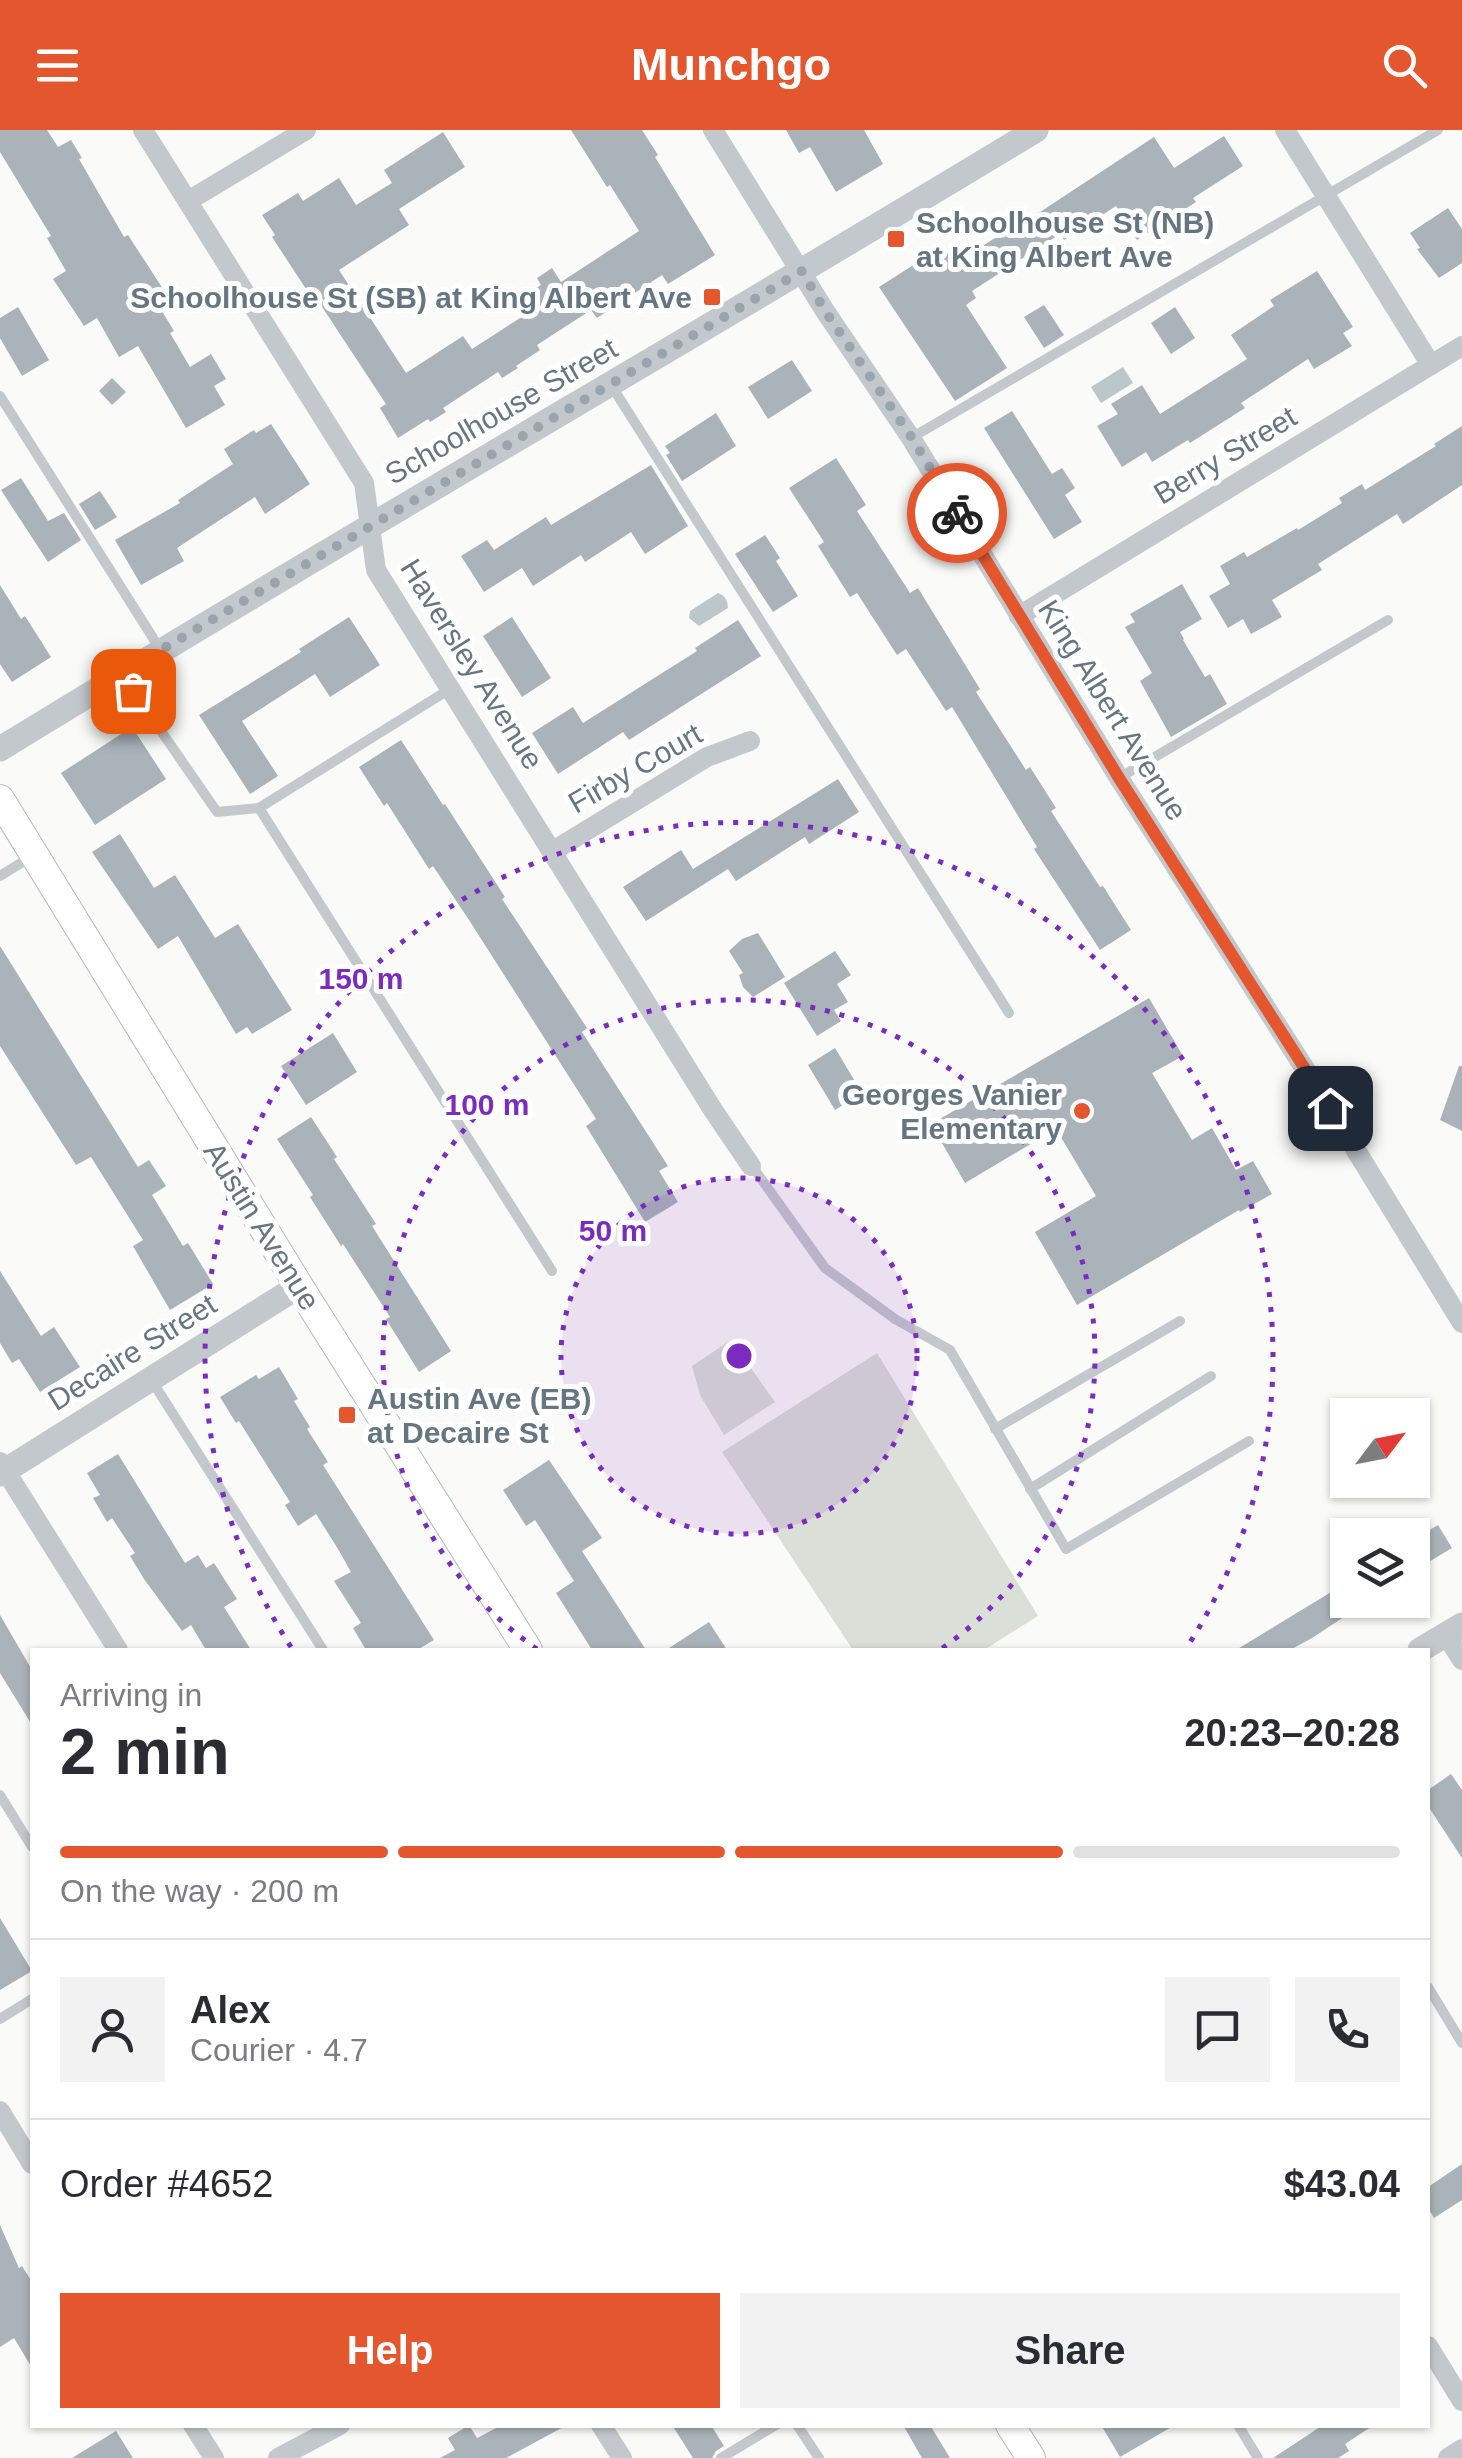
<!DOCTYPE html>
<html lang="en">
<head>
<meta charset="utf-8">
<style>
	:root { --surface:#fff; --page:#f2f2f3; --text:#2b2b33; --muted:#7c7c81; --line:#e1e1e2; --accent:#e4572e }
	body { margin:0; font-family:Arial,sans-serif; background:var(--page); color:var(--text); height:100vh; display:flex; flex-direction:column; font-size:38px; white-space:nowrap }
	* { box-sizing:border-box; margin:0 }
	p { font-size:32px; color:var(--muted) }
	.icon { flex:none; width:55px; height:55px; fill:none; stroke:currentColor; stroke-width:2; stroke-linecap:round; stroke-linejoin:round }
	.map { position:relative; flex:1; overflow:hidden }
	.sheet { position:absolute; left:30px; top:1518px; width:1400px; height:780px; display:flex; flex-direction:column; background:var(--surface); border-radius:0px; box-shadow:0 2px 8px #0004 }
	.sheet>* { flex:none }
	.needle { width:65px; rotate:58deg }
	.buttons { position:absolute; left:1330px; top:1268px; display:grid; gap:20px }
	.buttons a { display:grid; place-items:center; width:100px; height:100px; border-radius:0px; background:var(--surface); box-shadow:0 2px 8px #0004; font-size:50px }
	.pin { position:absolute; display:grid; place-items:center; width:85px; height:85px; color:#fff; margin:-42px; border-radius:20px; box-shadow:0 5px 15px #0006 }
	.courier { position:absolute; display:grid; place-items:center; width:100px; height:100px; margin:-50px; border:8px solid #e4572e; border-radius:50%; background:#fff; color:#222; box-shadow:0 2px 12px #0007 }
	.headline em { font-style:normal; font-weight:700 }
	.headline div { display:flex; flex-direction:column-reverse }
	.headline { display:flex; align-items:center; justify-content:space-between; height:170px; padding:0 30px }
	h1 { font-size:65px; font-weight:700; line-height:75px }
	.bar { display:grid; grid-template-columns:repeat(4,1fr); gap:15px 10px; align-content:center; height:120px; padding:0 30px }
	.bar i { height:12px; border-radius:8px; background:var(--line) }
	.bar .selected { background:var(--accent) }
	.bar p { grid-column:span 4 }
	.line { display:flex; align-items:center; gap:25px; padding:0 30px; border-top:2px solid var(--line) }
	.line div { flex:1 }
	.round { display:grid; place-items:center; flex:none; width:105px; height:105px; border-radius:0px; background:var(--page) }
	.cta { display:flex; gap:20px; margin-top:auto; padding:20px 30px }
	.cta a { flex:1; height:115px; border-radius:0px; background:var(--accent); color:#fff; font-size:40px; font-weight:700; line-height:115px; text-align:center }
	.cta a+a { background:var(--page); color:var(--text) }
	header { display:flex; justify-content:space-between; align-items:center; height:130px; padding:0 30px; background:var(--accent); color:#fff; font-size:45px; font-weight:700 }
	.map>svg:first-child { display:block }
</style>
</head>
<body>
<header><svg class="icon" aria-label="menu" viewBox="0 0 24 24"><path d="M4 6h16M4 12h16M4 18h16"/></svg>Munchgo<svg class="icon" aria-label="search" viewBox="0 0 24 24"><circle cx="10" cy="10" r="6"/><path d="M15 15l6 6"/></svg></header>
<div class="map">
<svg width="1462" height="2328" viewBox="0 0 1462 2328">
	<rect width="100%" height="100%" fill="#fafaf8"/>
	<g fill="#dadfd7">
		<polygon points="731,1210 775,1272 724,1305 700,1265 692,1236"/>
		<polygon points="877,1223 1038,1486 984,1520 853,1520 722,1322"/>
	</g>
	<g fill="#bbc7cb">
		<polygon points="1123,237 1133,253 1101,273 1091,257"/>
		<path d="M718,463C726,466 727,470 728,478L699,496L689,488L690,481Z"/>
	</g>
	<g fill="#aab3b9">
		<polygon points="0,0 47,0 58,17 71,10 82,28 79,29 124,107 128,105 165,162 154,168 174,201 170,203 190,237 211,224 226,249 214,256 225,275 186,298 138,216 119,227 97,188 84,196 53,149 66,141 47,108 51,106 0,22"/>
		<polygon points="571,0 642,0 658,25 655,27 715,125 668,154 662,145 597,188 591,180 537,215 540,220 516,236 518,238 502,248 498,242 443,278 446,282 430,292 428,289 398,308 380,278 386,274 309,157 306,159 272,107 275,105 262,85 298,63 303,71 339,48 356,75 392,53 384,40 443,2 465,37 399,79 409,95 339,140 406,243 463,206 472,219 531,181 522,167 541,155 537,148 552,138 561,152 639,101 610,55 607,57"/>
		<polygon points="786,0 864,0 883,34 836,62 810,17 799,23"/>
		<polygon points="1224,6 1243,36 1193,68 1196,72 1137,110 1116,76 1064,110 1060,104 972,161 976,168 966,175 1007,238 955,271 879,157 943,116 954,134 1033,84 1034,86 1154,7 1174,38"/>
		<polygon points="1448,78 1462,99 1462,133 1439,148 1417,119 1420,118 1410,103"/>
		<polygon points="1317,141 1353,197 1343,203 1352,216 1314,239 1308,229 1241,273 1245,278 1190,313 1188,310 1152,332 1146,322 1122,337 1097,296 1118,284 1111,274 1142,255 1160,284 1247,229 1231,205 1274,176 1270,170"/>
		<polygon points="1044,175 1064,205 1044,218 1024,187"/>
		<polygon points="18,177 49,230 22,246 0,208 0,188"/>
		<polygon points="1175,177 1195,208 1171,224 1151,193"/>
		<polygon points="792,230 812,261 768,289 748,257"/>
		<polygon points="112,248 126,262 112,275 99,261"/>
		<polygon points="1012,281 1052,344 1062,338 1075,358 1065,365 1082,392 1054,409 984,298"/>
		<polygon points="716,283 736,316 682,351 666,325 670,323 665,316"/>
		<polygon points="271,294 310,354 265,384 255,367 177,418 184,431 141,455 115,410 180,373 178,370 233,334 224,319 254,300 256,303"/>
		<polygon points="1462,296 1462,355 1403,394 1397,384 1318,434 1322,440 1272,470 1282,487 1251,504 1243,489 1228,498 1209,466 1230,454 1220,436 1244,422 1247,427 1297,398 1298,400 1342,373 1339,368 1362,354 1365,360 1436,316 1434,314"/>
		<polygon points="836,328 866,375 857,381 910,463 918,458 980,559 976,562 1026,640 1030,637 1056,678 1051,681 1100,757 1103,756 1131,800 1100,820 1034,719 1037,717 952,577 946,581 906,519 897,525 857,463 850,467 818,416 824,412 789,358"/>
		<polygon points="651,335 688,396 645,424 631,402 585,432 581,425 533,456 522,438 484,462 461,426 487,410 494,420 546,387 551,395"/>
		<polygon points="21,348 48,391 64,383 81,410 48,432 1,360"/>
		<polygon points="100,361 117,387 95,400 79,374"/>
		<polygon points="765,405 780,428 776,431 798,466 773,482 735,424"/>
		<polygon points="1182,454 1202,489 1180,502 1184,509 1183,510 1205,547 1210,544 1227,574 1171,607 1140,551 1152,543 1125,497 1135,492 1130,484"/>
		<polygon points="0,455 21,489 25,486 51,527 12,552 0,534"/>
		<polygon points="349,487 380,535 330,567 315,544 242,591 278,646 250,664 199,585 301,522 299,519"/>
		<polygon points="512,487 551,548 522,567 483,506"/>
		<polygon points="738,490 761,526 629,610 623,602 558,644 532,603 573,577 583,593 697,521 695,518"/>
		<polygon points="132,597 166,649 95,695 61,643"/>
		<polygon points="401,610 443,675 445,674 505,767 502,769 587,898 582,902 668,1036 659,1041 678,1072 645,1092 586,996 596,989 469,790 433,736 429,739 387,673 384,676 359,637"/>
		<polygon points="838,649 859,682 809,714 805,707 736,751 728,739 646,791 623,757 681,720 693,739"/>
		<polygon points="120,704 154,758 175,745 215,808 238,794 292,880 252,904 247,897 236,904 178,806 158,819 92,722"/>
		<polygon points="758,803 785,847 753,867 743,857 739,845 743,843 729,821 742,809"/>
		<polygon points="0,816 138,1037 149,1030 166,1056 152,1065 183,1116 188,1113 213,1154 170,1180 133,1116 143,1110 91,1027 76,1035 0,916"/>
		<polygon points="835,821 851,845 837,854 848,872 834,880 841,891 817,906 784,853"/>
		<polygon points="1149,868 1183,926 1152,943 1192,1010 1212,998 1236,1040 1253,1031 1272,1064 1240,1082 1239,1080 1077,1175 1035,1102 1096,1066 1056,999 965,1053 931,994"/>
		<polygon points="333,903 357,942 306,975 281,936"/>
		<polygon points="835,918 862,963 835,980 808,935"/>
		<polygon points="1459,936 1462,936 1462,1001 1440,990"/>
		<polygon points="311,987 337,1027 334,1029 376,1094 372,1096 451,1221 419,1242 386,1189 390,1187 343,1114 341,1116 310,1067 313,1065 277,1009"/>
		<polygon points="0,1141 41,1206 54,1197 80,1237 40,1262 19,1229 12,1233 0,1213"/>
		<polygon points="279,1237 298,1269 294,1271 310,1297 307,1299 328,1332 323,1335 434,1510 417,1520 366,1520 353,1498 361,1493 334,1451 351,1442 338,1419 316,1384 298,1396 285,1375 290,1372 239,1291 236,1293 220,1267 256,1245 259,1249"/>
		<polygon points="118,1324 185,1433 198,1425 206,1438 214,1433 237,1469 224,1477 251,1520 206,1520 191,1495 182,1501 144,1449 130,1426 135,1423 112,1388 107,1392 93,1368 100,1365 87,1343"/>
		<polygon points="549,1330 602,1408 582,1421 646,1520 592,1520 556,1463 574,1451 535,1390 526,1396 503,1360"/>
		<polygon points="1438,1395 1452,1418 1412,1442 1412,1410"/>
		<polygon points="1341,1456 1348,1466 1348,1470 1350,1470 1356,1479 1312,1508 1290,1520 1236,1520"/>
		<polygon points="0,1485 32,1540 32,1595 0,1543"/>
		<polygon points="709,1492 727,1520 666,1520"/>
		<polygon points="1451,1644 1462,1660 1462,1728 1428,1676 1428,1660"/>
		<polygon points="0,1788 32,1841 0,1860"/>
		<polygon points="1462,2034 1462,2070 1434,2088 1428,2078 1428,2057"/>
		<polygon points="0,2095 19,2138 22,2136 32,2152 32,2238 14,2208 0,2217"/>
		<polygon points="469,2295 477,2308 502,2295 567,2295 506,2328 440,2328 455,2320 448,2308"/>
		<polygon points="672,2295 711,2295 724,2316 716,2321 712,2328 693,2328"/>
		<polygon points="903,2295 930,2295 950,2328 922,2328"/>
		<polygon points="1101,2295 1175,2295 1120,2327"/>
		<polygon points="1323,2295 1374,2295 1345,2314 1349,2321 1338,2328 1273,2328"/>
		<polygon points="116,2301 133,2328 72,2328"/>
	</g>
	<g fill="none" stroke-linecap="round" stroke-linejoin="round">
		<defs>
			<g id="secondary">
				<polyline points="0,669 299,1156 528,1520"/>
				<polyline points="1010,2295 1031,2328"/>
			</g>
		</defs>
		<use href="#secondary" stroke="#b3babf" stroke-width="30"/>
		<g stroke="#c3c8cc" stroke-width="10">
			<polyline points="611,255 1009,883"/>
			<polyline points="0,266 160,519"/>
			<polyline points="911,308 1438,0"/>
			<polyline points="123,546 217,682 259,678 450,559"/>
			<polyline points="1119,648 1388,490"/>
			<polyline points="259,678 552,1141"/>
			<polyline points="0,746 34,725"/>
			<polyline points="752,1036 825,1138 895,1189 950,1220 1066,1419 1249,1311"/>
			<polyline points="152,1251 323,1520"/>
			<polyline points="995,1299 1180,1191"/>
			<polyline points="1030,1359 1211,1246"/>
			<polyline points="0,1665 32,1717"/>
			<polyline points="1428,1857 1462,1913"/>
			<polyline points="0,1889 32,1869"/>
			<polyline points="797,2295 819,2328"/>
			<polyline points="1238,2295 1258,2328"/>
			<polyline points="721,2328 776,2295"/>
		</g>
		<g stroke="#c3c8cc" stroke-width="20">
			<polyline points="143,0 364,353 376,440 713,980 751,1036"/>
			<polyline points="713,0 825,181 911,308 1119,648 1330,978 1462,1193"/>
			<polyline points="1285,0 1431,235"/>
			<polyline points="188,71 306,0"/>
			<polyline points="1019,486 1462,216"/>
			<polyline points="553,721 707,627 750,611"/>
			<polyline points="0,1332 118,1520"/>
			<polyline points="1446,1505 1462,1530"/>
			<polyline points="0,1981 32,2034"/>
			<polyline points="1428,2216 1462,2271"/>
			<polyline points="193,2295 214,2328"/>
			<polyline points="601,2295 622,2328"/>
			<polyline points="278,2328 340,2295"/>
			<polyline points="1448,2328 1462,2319"/>
		</g>
		<g stroke="#c3c8cc" stroke-width="25">
			<path d="M0,619C343,408 692,209 1036,0"/>
			<polyline points="0,1344 299,1156"/>
			<polyline points="1420,1520 1462,1495"/>
		</g>
		<use href="#secondary" stroke="#fff" stroke-width="28"/>
	</g>
	<g fill="none" stroke-linecap="round" stroke-linejoin="round">
		<polyline stroke="#99a4ac" stroke-width="10" stroke-dasharray="0 18" points="133,561 122,545 161,520 802,141 825,181 912,308 957,383"/>
		<polyline stroke="#e4572e" stroke-width="12" points="957,383 1119,648 1330,978"/>
	</g>
	<circle cx="739" cy="1226" r="178" fill="#7b2cbf" fill-opacity=".12"/>
	<g fill="none" stroke="#7b2cbf" stroke-width="5" stroke-dasharray="5 10">
		<circle cx="739" cy="1226" r="178"/>
		<path d="M537 1519A356 356 0 1 1 941 1519"/>
		<path d="M291 1517A534 534 0 1 1 1187 1517"/>
	</g>
	<g fill="#e4572e" stroke="#fff" stroke-width="4">
		<rect x="886" y="99" width="20" height="20" rx="5"/>
		<rect x="702" y="157" width="20" height="20" rx="5"/>
		<circle cx="1082" cy="981" r="10"/>
		<rect x="337" y="1275" width="20" height="20" rx="5"/>
	</g>
	<g text-anchor="middle" dominant-baseline="central" stroke-width="10" stroke-linejoin="round" paint-order="stroke">
		<g font-size="30" font-weight="bold" fill="#657683" stroke="#fff" text-anchor="start">
			<text x="916" y="92">Schoolhouse St (NB)<tspan x="916" dy="34">at King Albert Ave</tspan></text>
			<text x="692" y="167" text-anchor="end">Schoolhouse St (SB) at King Albert Ave</text>
			<text x="1062" y="964" text-anchor="end">Georges Vanier<tspan x="1062" dy="34">Elementary</tspan></text>
			<text x="367" y="1268">Austin Ave (EB)<tspan x="367" dy="34">at Decaire St</tspan></text>
		</g>
		<g font-size="30" fill="#657683" stroke="#fff">
			<text transform="translate(501 281) rotate(-30)">Schoolhouse Street</text>
			<text transform="translate(1225 325) rotate(-31)">Berry Street</text>
			<text transform="translate(472 534) rotate(58)">Haversley Avenue</text>
			<text transform="translate(1113 580) rotate(58)">King Albert Avenue</text>
			<text transform="translate(635 638) rotate(-30)">Firby Court</text>
			<text transform="translate(262 1096) rotate(58)">Austin Avenue</text>
			<text transform="translate(132 1222) rotate(-32)">Decaire Street</text>
		</g>
	</g>
	<circle cx="739" cy="1226" r="15" fill="#7b2cbf" stroke="#fff" stroke-width="5"/>
	<g font-size="30" text-anchor="middle" font-weight="bold" fill="#7b2cbf" stroke="#fff" stroke-width="10" stroke-linejoin="round" paint-order="stroke">
		<text x="361" y="859">150 m</text>
		<text x="487" y="985">100 m</text>
		<text x="613" y="1111">50 m</text>
	</g>
</svg>
<div class="buttons">
<a><svg class="needle" viewBox="-14 -14 28 28"><path d="M0-13l5 13h-10z" fill="#e53935"/><path d="M0 13l5-13h-10z" fill="#7c7c81"/></svg></a>
<a><svg class="icon" aria-label="layers" viewBox="0 0 24 24"><path d="M12 4l9 5-9 5-9-5zM3 14l9 5 9-5"/></svg></a>
</div>
<div class="pin" style="left:133px;top:561px;background:#ea580c"><svg class="icon" aria-label="bag" viewBox="0 0 24 24"><path d="M5 8h14l-1 12H6zM9 8a3 3 0 0 1 6 0"/></svg></div>
<div class="pin" style="left:1330px;top:978px;background:#1f2937"><svg class="icon" aria-label="home" viewBox="0 0 24 24"><path d="M3 11l9-7 9 7M6 9v11h12V9"/></svg></div>
<div class="courier" style="left:957px;top:383px"><svg class="icon" aria-label="bike" viewBox="0 0 24 24"><circle cx="6" cy="16" r="4"/><circle cx="18" cy="16" r="4"/><path d="M6 16l4-8h5l3 8M10 8l3 8H6M13 5h3"/></svg></div>
<section class="sheet">
<div class="headline"><div><h1>2 min</h1><p>Arriving in</p></div><em>20:23–20:28</em></div>
<div class="bar"><i class="selected"></i><i class="selected"></i><i class="selected"></i><i></i><p>On the way · 200 m</p></div>
<div class="line" style="height:180px"><a class="round"><svg class="icon" aria-label="person" viewBox="0 0 24 24"><circle cx="12" cy="8" r="4"/><path d="M4 21q1-7 8-7t8 7"/></svg></a><div><b>Alex</b><p>Courier · 4.7</p></div><a class="round"><svg class="icon" aria-label="chat" viewBox="0 0 24 24"><path d="M4 5h16v11H9l-5 4z"/></svg></a><a class="round"><svg class="icon" aria-label="phone" viewBox="0 0 24 24"><path d="M5 4h4l2 5-3 2q2 4 5 5l2-3 5 2v4C11 20 4 13 5 4z"/></svg></a></div>
<div class="line" style="height:130px"><div>Order #4652</div><b>$43.04</b></div>
<div class="cta"><a>Help</a><a>Share</a></div>
</section>
</div>
</body>
</html>
